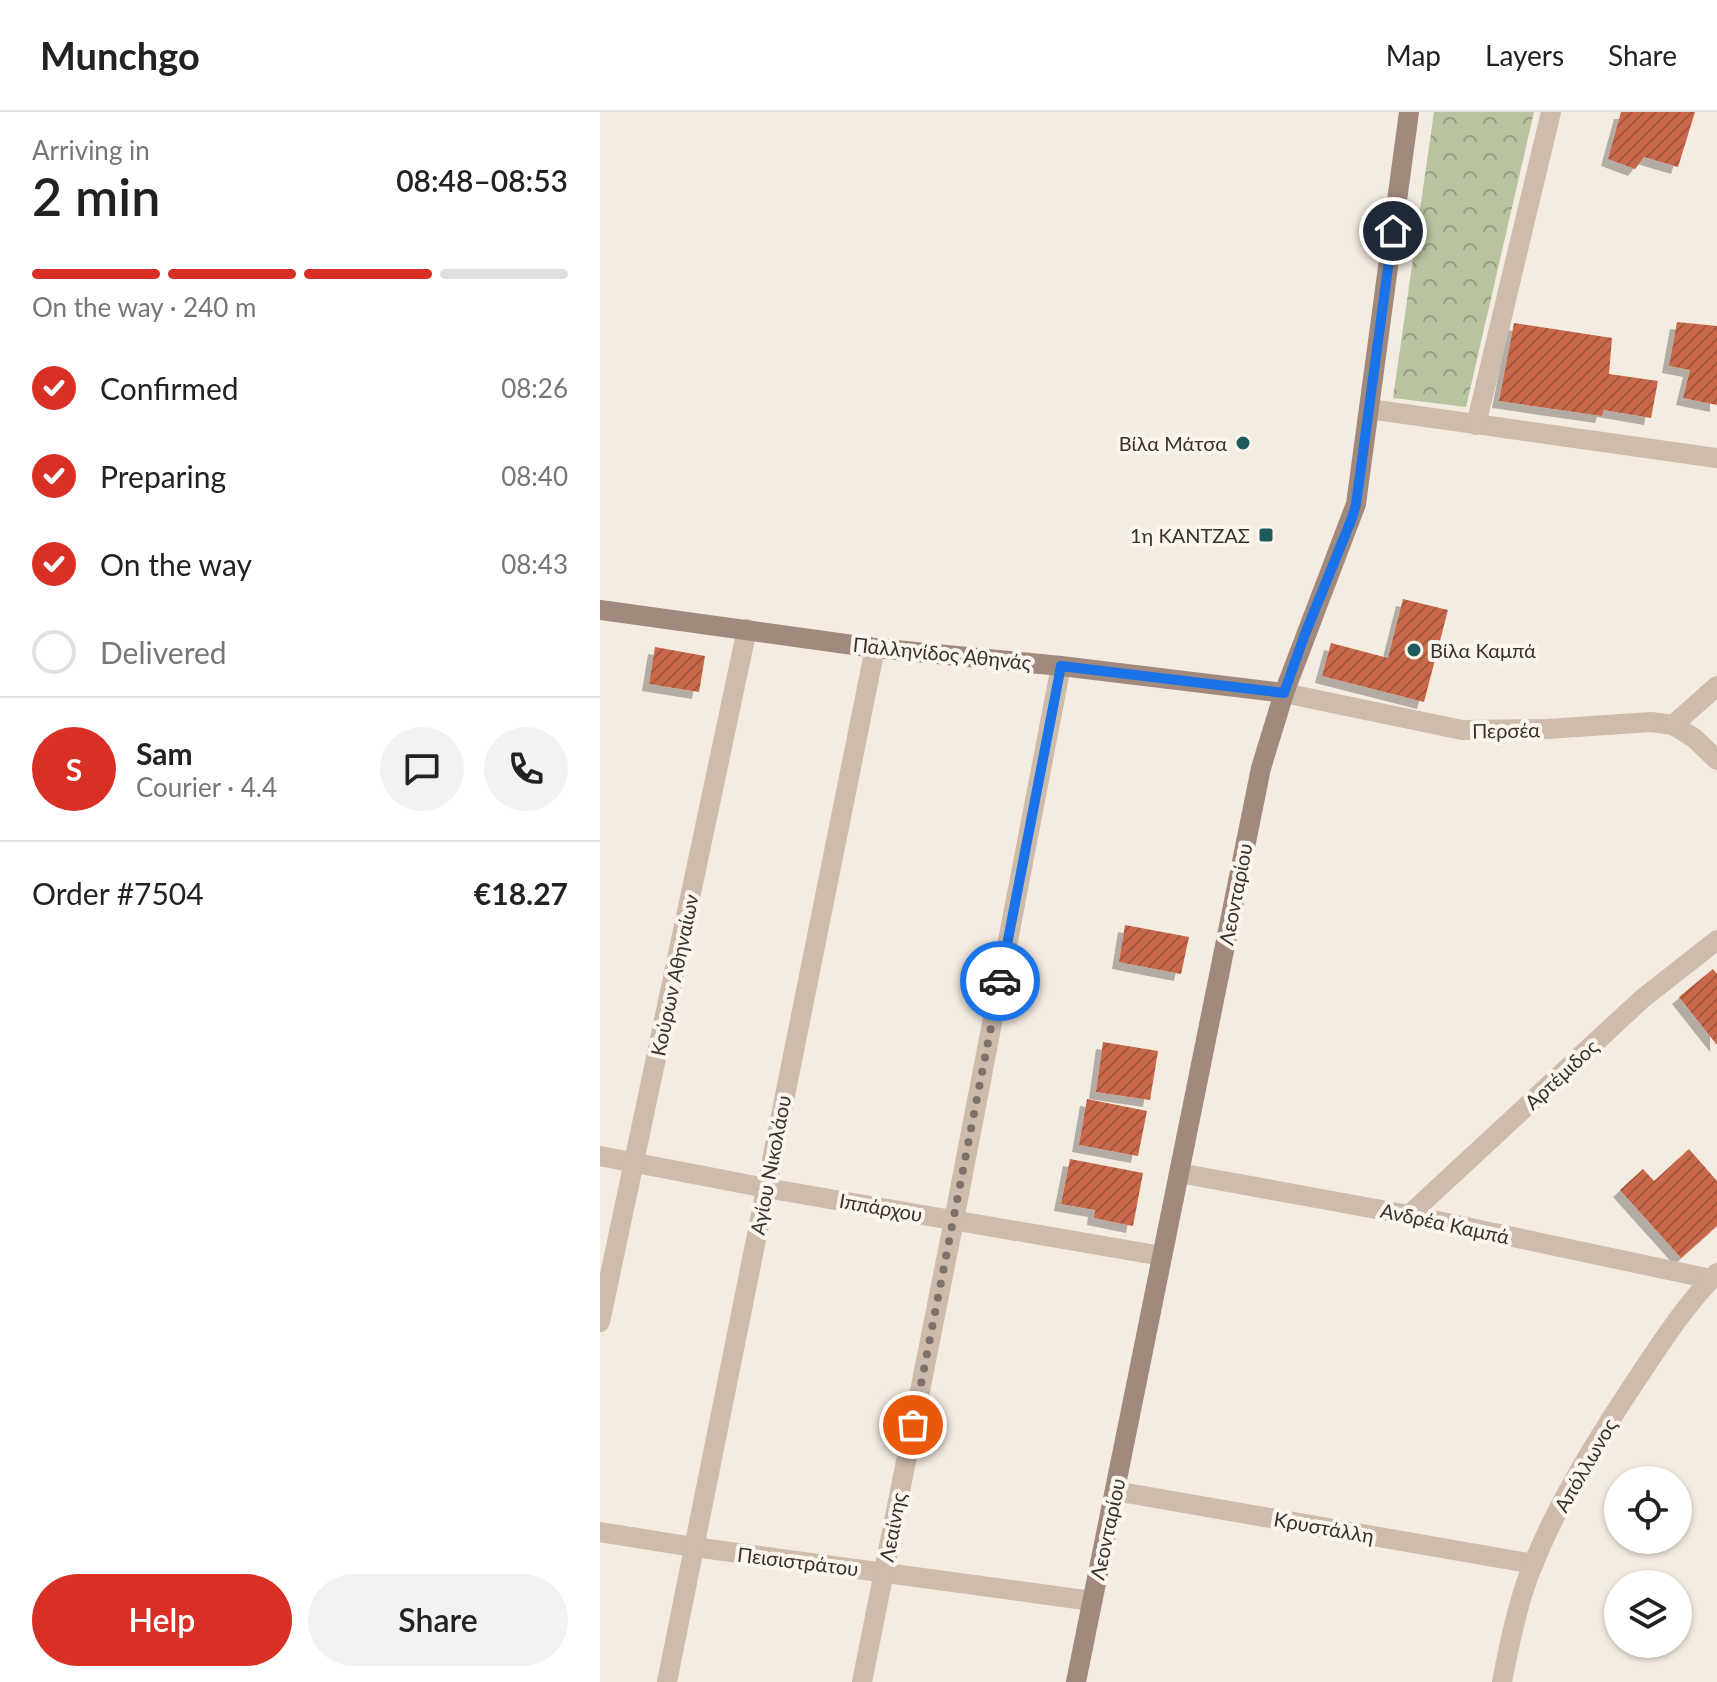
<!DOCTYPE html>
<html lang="en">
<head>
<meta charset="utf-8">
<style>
	:root { --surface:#fff; --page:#f2f2f2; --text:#222; --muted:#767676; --line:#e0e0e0; --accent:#d93025 }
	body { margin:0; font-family:Lato,sans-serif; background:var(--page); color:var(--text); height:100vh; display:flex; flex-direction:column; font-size:30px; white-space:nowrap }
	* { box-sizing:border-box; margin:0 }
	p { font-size:26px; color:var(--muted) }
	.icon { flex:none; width:44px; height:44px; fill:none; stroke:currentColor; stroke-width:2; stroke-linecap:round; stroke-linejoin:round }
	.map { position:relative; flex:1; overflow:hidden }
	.panel { display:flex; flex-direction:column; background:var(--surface); width:600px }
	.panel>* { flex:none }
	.tools { position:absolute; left:1004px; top:1354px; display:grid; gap:16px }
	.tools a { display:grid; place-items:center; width:88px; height:88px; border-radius:50%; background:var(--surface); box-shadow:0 2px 6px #0004; font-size:40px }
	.pin { position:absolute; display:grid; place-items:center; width:68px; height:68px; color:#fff; margin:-34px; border:4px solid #fff; border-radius:50%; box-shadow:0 2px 8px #0007 }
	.courier { position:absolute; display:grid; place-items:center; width:80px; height:80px; margin:-40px; border:6px solid #1a73e8; border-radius:50%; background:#fff; color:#222; box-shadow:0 2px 10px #0007 }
	.summary em { font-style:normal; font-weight:600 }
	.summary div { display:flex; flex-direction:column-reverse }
	.summary { display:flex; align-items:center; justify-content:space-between; height:136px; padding:0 32px }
	h1 { font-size:52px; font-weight:600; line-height:60px }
	.bar { display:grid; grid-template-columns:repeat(4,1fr); gap:12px 8px; align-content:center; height:96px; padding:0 32px }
	.bar i { height:10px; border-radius:6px; background:var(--line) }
	.bar .current { background:var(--accent) }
	.bar p { grid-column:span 4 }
	.line { display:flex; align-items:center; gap:20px; padding:0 32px; border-top:2px solid var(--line) }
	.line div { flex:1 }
	.round { display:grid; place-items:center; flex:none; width:84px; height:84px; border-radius:42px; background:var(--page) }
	ol { padding:0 32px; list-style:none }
	li { display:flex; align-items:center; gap:24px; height:88px }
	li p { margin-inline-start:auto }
	li .icon { padding:8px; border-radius:50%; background:var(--accent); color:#fff; stroke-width:4 }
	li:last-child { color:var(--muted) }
	li i { width:44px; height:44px; border:4px solid var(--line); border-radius:50% }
	.button { display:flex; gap:16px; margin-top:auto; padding:16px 32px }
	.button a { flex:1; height:92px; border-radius:48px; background:var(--accent); color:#fff; font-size:32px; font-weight:600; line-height:92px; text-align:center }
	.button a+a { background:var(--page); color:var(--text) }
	header { display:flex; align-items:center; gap:48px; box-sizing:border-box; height:112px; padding:0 40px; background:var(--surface); border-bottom:2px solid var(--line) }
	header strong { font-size:38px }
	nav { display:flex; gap:44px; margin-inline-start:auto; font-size:28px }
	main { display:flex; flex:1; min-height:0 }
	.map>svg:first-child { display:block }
</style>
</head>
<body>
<header>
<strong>Munchgo</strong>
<nav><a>Map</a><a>Layers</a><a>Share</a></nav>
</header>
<main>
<section class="panel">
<div class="summary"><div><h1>2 min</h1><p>Arriving in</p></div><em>08:48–08:53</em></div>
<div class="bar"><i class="current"></i><i class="current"></i><i class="current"></i><i></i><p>On the way · 240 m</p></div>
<ol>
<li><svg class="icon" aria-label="check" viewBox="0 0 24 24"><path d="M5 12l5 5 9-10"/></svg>Confirmed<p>08:26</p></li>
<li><svg class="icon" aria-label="check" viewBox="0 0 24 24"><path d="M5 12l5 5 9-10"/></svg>Preparing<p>08:40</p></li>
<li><svg class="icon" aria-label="check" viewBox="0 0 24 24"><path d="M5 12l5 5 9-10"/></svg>On the way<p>08:43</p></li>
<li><i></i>Delivered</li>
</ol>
<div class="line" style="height:144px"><b class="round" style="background:var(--accent);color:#fff">S</b><div><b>Sam</b><p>Courier · 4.4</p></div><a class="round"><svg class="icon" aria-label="chat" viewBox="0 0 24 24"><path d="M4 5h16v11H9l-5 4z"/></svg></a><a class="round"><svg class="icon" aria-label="phone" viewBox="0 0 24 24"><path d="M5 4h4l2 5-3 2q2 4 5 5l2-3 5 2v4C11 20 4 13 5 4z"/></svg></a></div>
<div class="line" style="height:104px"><div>Order #7504</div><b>€18.27</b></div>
<div class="button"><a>Help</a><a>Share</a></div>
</section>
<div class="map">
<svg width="1117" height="1570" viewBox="0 0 1117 1570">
	<defs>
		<pattern id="park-crowns" width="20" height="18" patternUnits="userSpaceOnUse" patternTransform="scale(2)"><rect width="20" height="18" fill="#b8c4a0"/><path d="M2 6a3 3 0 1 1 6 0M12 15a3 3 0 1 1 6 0" fill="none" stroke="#97a083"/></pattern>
		<pattern id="building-hatch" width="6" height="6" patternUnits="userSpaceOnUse" patternTransform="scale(2)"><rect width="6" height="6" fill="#c8694b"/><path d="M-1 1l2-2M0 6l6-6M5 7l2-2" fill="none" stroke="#a4573f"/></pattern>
		<filter id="shadow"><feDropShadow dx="-7" dy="7" stdDeviation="0" flood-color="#0004"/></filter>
	</defs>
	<rect width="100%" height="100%" fill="#f4ebe1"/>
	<polygon fill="url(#park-crowns)" points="834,0 934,0 866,295 793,286"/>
	<g fill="url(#building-hatch)" filter="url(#shadow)">
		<polygon points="1021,0 1095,0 1078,55 1044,45 1035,57 1008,47"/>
		<polygon points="1077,210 1117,214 1117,293 1083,286 1090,258 1069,254"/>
		<polygon points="914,211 1012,226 1009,262 1058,269 1051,306 1004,298 1002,304 899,289"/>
		<polygon points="803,487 848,498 824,590 722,564 731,531 788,546"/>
		<polygon points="55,535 105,544 99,580 49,572"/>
		<polygon points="525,813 589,825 581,862 519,850"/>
		<polygon points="1113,857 1117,862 1117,933 1079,885"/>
		<polygon points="503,930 558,939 550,988 496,980"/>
		<polygon points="487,987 547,999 538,1044 479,1033"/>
		<polygon points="1089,1037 1117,1069 1117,1114 1081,1146 1020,1078 1043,1057 1054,1069"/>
		<polygon points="470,1047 543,1061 533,1114 494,1106 495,1098 461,1092"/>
	</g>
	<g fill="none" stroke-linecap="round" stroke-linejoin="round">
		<g stroke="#cdbbac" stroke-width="20">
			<polyline points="769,297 1117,346"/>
			<polyline points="876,313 951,0"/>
			<polyline points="684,581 862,618 947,617 1051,610 1073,613 1094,626 1117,648"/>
			<polyline points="1073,613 1117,574"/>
			<polyline points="0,1044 166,1076 562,1144"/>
			<polyline points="579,1061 809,1103 1111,1167"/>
			<polyline points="809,1103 1042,887 1117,828"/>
			<polyline points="0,1210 147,517"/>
			<polyline points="515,1379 934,1452"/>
			<polyline points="0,1420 94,1435 492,1489"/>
			<polyline points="67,1570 275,536"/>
			<polyline points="262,1570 354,1108 461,554"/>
			<path d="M902,1570C908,1538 915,1505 925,1474C950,1402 997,1327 1039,1264C1063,1228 1087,1191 1117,1161"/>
		</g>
		<g stroke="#a18a7d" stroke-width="20">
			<polyline points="0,498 275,536 461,554 684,581"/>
			<polyline points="476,1570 661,656 684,581 756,392 809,0"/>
		</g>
	</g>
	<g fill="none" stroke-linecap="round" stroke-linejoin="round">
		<polyline stroke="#7c716b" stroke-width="8" stroke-dasharray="0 14.4" points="313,1313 400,869"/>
		<polyline stroke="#1a73e8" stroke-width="10" points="400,869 461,554 684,581 705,522 752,406 756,392 793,119"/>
	</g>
	<g fill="#1f5a5e" stroke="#fbf5ee" stroke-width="3">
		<circle cx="643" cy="331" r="8"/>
		<rect x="658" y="415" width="16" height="16" rx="4"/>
		<circle cx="814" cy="538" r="8"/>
	</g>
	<g text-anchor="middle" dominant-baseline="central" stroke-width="8" stroke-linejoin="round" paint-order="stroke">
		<g font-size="20" fill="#3b302b" stroke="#fbf5ee" text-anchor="end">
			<text x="627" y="331">Βίλα Μάτσα</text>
			<text x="650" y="423">1η ΚΑΝΤΖΑΣ</text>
			<text x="830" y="538" text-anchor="start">Βίλα Καμπά</text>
		</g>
		<g font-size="20" fill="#3b302b" stroke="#fbf5ee">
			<text transform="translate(342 541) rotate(6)">Παλληνίδος Αθηνάς</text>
			<text transform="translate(906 618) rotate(-1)">Περσέα</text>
			<text transform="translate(635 782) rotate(-79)">Λεονταρίου</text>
			<text transform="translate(74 863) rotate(-78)">Κούρων Αθηναίων</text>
			<text transform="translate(961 962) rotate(-43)">Αρτέμιδος</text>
			<text transform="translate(170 1053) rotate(-79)">Αγίου Νικολάου</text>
			<text transform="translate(281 1095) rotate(10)">Ιππάρχου</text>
			<text transform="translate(845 1111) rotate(12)">Ανδρέα Καμπά</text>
			<text transform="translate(985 1353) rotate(-60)">Απόλλωνος</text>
			<text transform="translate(292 1415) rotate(-79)">Λεαίνης</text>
			<text transform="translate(724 1415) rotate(10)">Κρυστάλλη</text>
			<text transform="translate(507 1417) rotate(-78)">Λεονταρίου</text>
			<text transform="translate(198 1449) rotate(7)">Πεισιστράτου</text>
		</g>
	</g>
</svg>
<div class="tools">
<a><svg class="icon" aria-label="locate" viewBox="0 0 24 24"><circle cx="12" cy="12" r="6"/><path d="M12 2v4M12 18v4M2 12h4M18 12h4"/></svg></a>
<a><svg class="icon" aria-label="layers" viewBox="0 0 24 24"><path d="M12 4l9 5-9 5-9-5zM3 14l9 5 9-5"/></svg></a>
</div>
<div class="pin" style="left:313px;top:1313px;background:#ea580c"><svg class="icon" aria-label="bag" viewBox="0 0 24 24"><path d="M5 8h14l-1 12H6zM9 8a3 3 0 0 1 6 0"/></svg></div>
<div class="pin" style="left:793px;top:119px;background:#1f2937"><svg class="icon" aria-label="home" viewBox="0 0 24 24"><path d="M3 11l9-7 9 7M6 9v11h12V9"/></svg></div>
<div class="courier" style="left:400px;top:869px"><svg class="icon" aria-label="car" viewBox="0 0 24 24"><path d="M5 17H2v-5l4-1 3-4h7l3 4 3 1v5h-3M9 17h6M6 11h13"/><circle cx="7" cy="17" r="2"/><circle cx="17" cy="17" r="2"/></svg></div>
</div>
</main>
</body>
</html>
